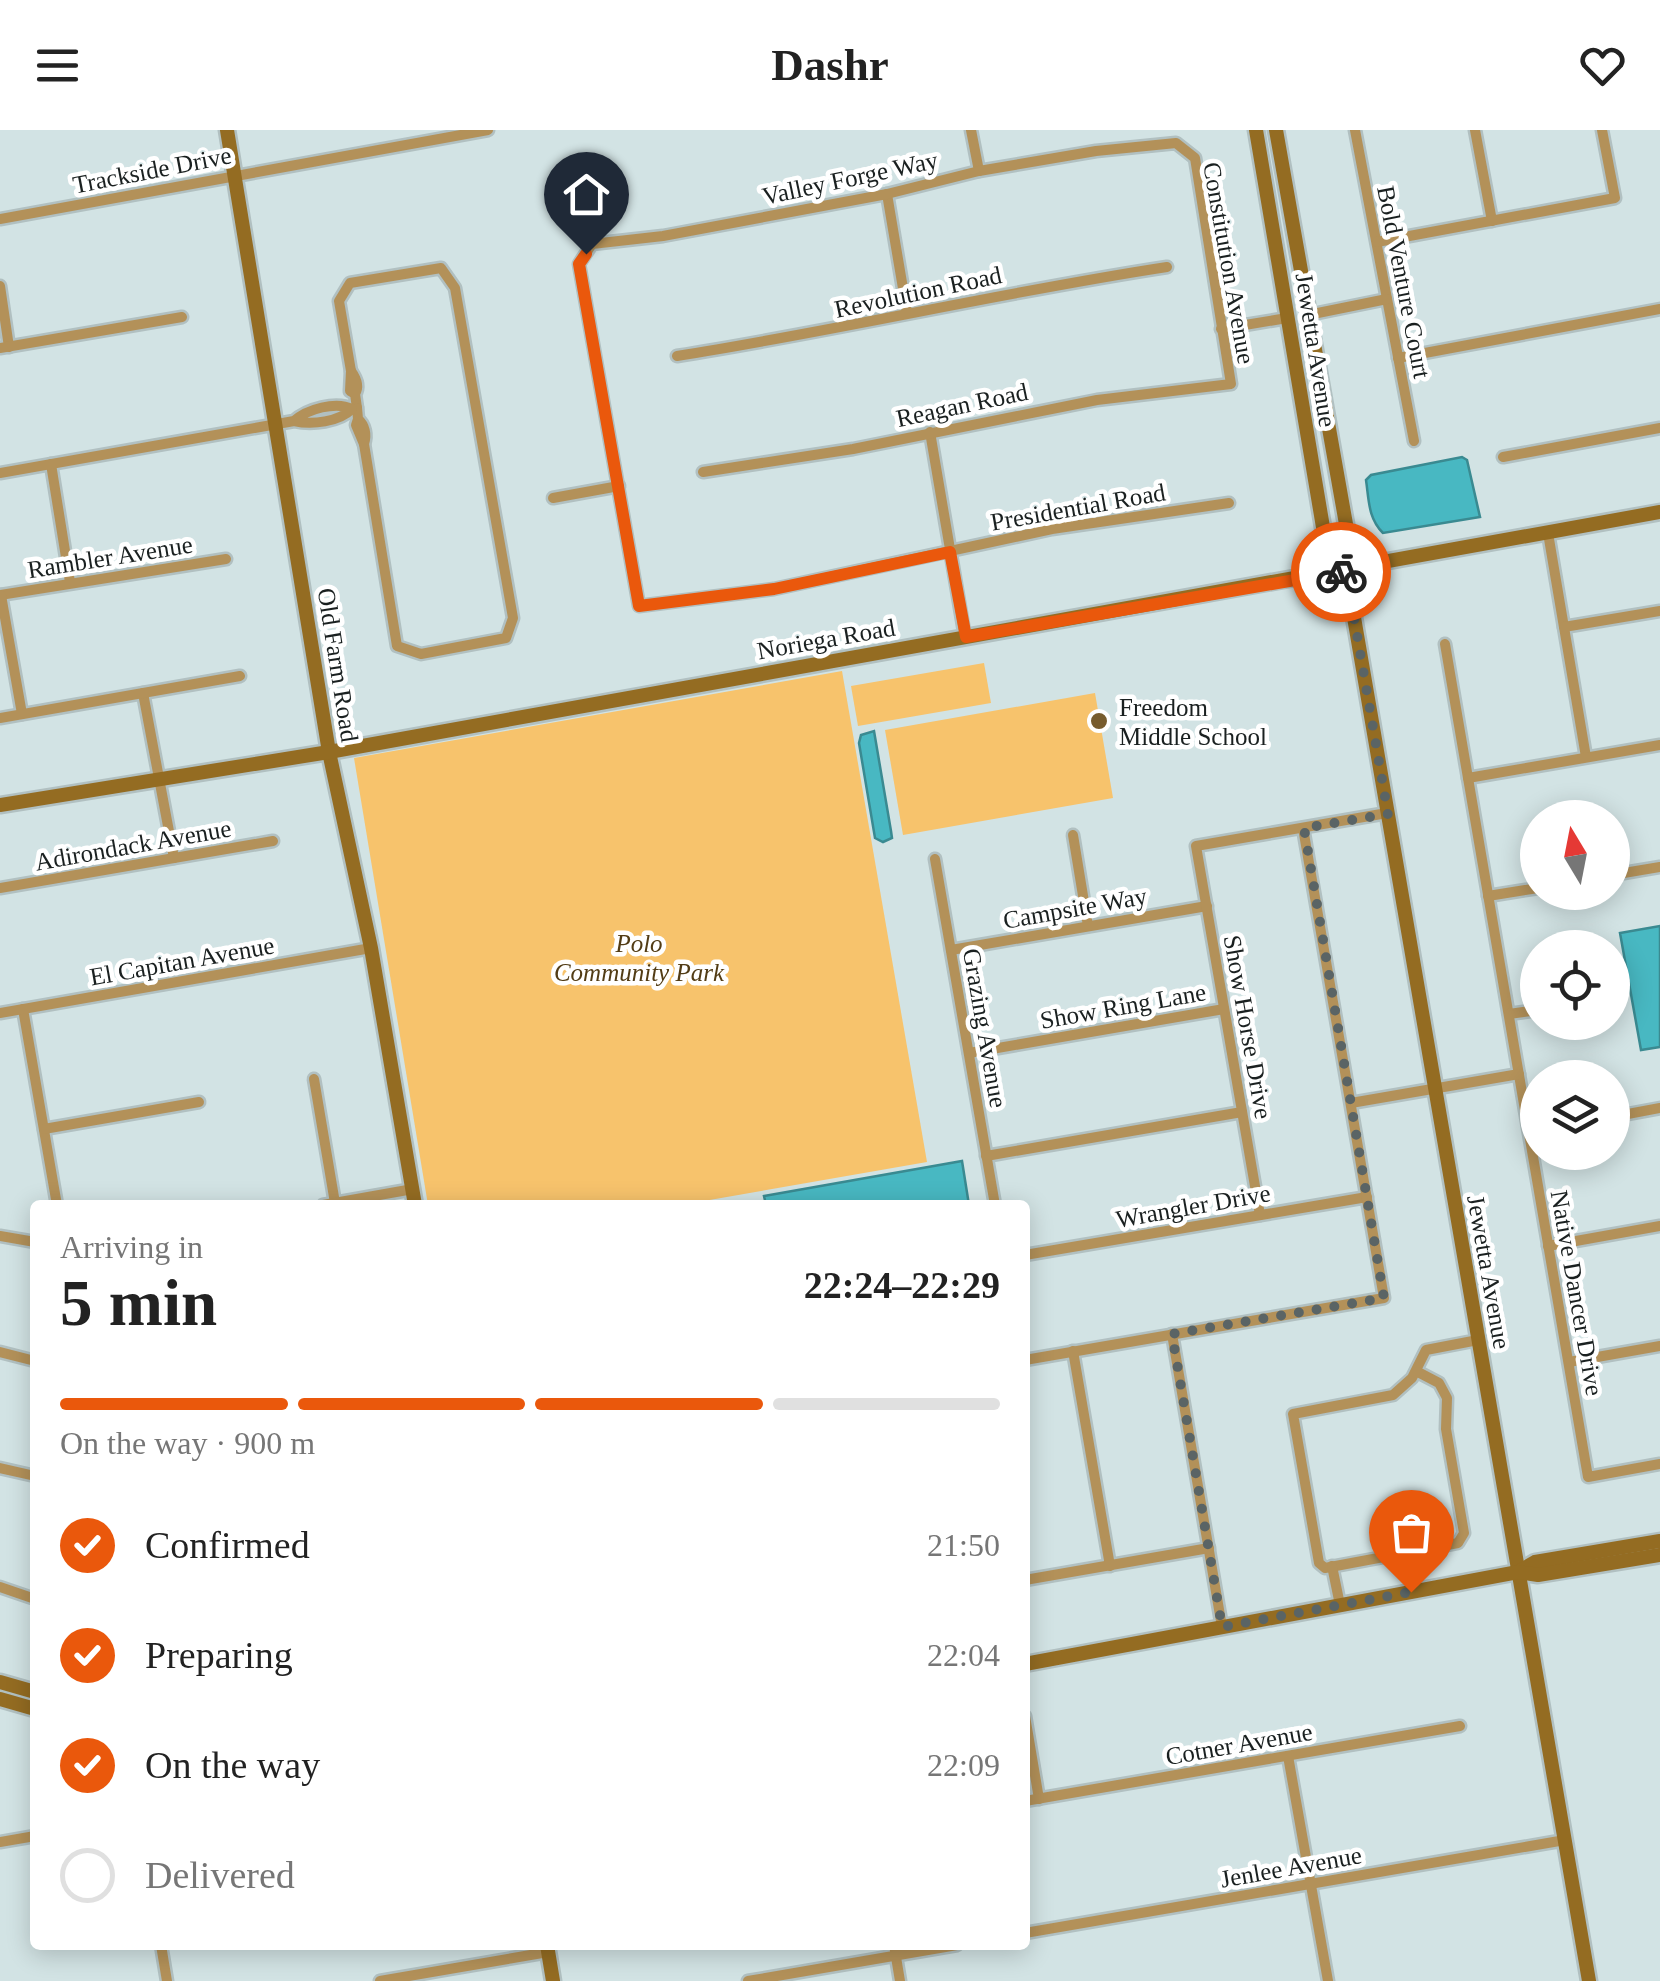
<!DOCTYPE html>
<html lang="en">
<head>
<meta charset="utf-8">
<style>
	:root { --surface:#fff; --page:#f2f2f2; --text:#222; --muted:#767676; --line:#e0e0e0; --accent:#ea580c }
	body { margin:0; font-family:Georgia,serif; background:var(--page); color:var(--text); height:100vh; display:flex; flex-direction:column; font-size:38px; white-space:nowrap }
	* { box-sizing:border-box; margin:0 }
	p { font-size:32px; color:var(--muted) }
	.icon { flex:none; width:55px; height:55px; fill:none; stroke:currentColor; stroke-width:2; stroke-linecap:round; stroke-linejoin:round }
	.map { position:relative; flex:1; overflow:hidden }
	.sheet { position:absolute; left:30px; top:1070px; width:1000px; height:750px; display:flex; flex-direction:column; background:var(--surface); border-radius:10px; box-shadow:0 5px 25px #0003 }
	.sheet>* { flex:none }
	.needle { width:65px; rotate:350deg }
	.buttons { position:absolute; left:1520px; top:670px; display:grid; gap:20px }
	.buttons a { display:grid; place-items:center; width:110px; height:110px; border-radius:50%; background:var(--surface); box-shadow:0 5px 25px #0003; font-size:50px }
	.pin { position:absolute; display:grid; place-items:center; width:85px; height:85px; color:#fff; margin:-102px -42px; border-radius:50% 50% 50% 0; rotate:-45deg; box-shadow:0 0 10px #0007 }
	.pin .icon { rotate:45deg }
	.courier { position:absolute; display:grid; place-items:center; width:100px; height:100px; margin:-50px; border:8px solid #ea580c; border-radius:50%; background:#fff; color:#222; box-shadow:0 2px 12px #0007 }
	.headline em { font-style:normal; font-weight:700 }
	.headline div { display:flex; flex-direction:column-reverse }
	.headline { display:flex; align-items:center; justify-content:space-between; height:170px; padding:0 30px }
	h1 { font-size:65px; font-weight:700; line-height:75px }
	.bar { display:grid; grid-template-columns:repeat(4,1fr); gap:15px 10px; align-content:center; height:120px; padding:0 30px }
	.bar i { height:12px; border-radius:8px; background:var(--line) }
	.bar .selected { background:var(--accent) }
	.bar p { grid-column:span 4 }
	ol { padding:0 30px; list-style:none }
	li { display:flex; align-items:center; gap:30px; height:110px }
	li p { margin-inline-start:auto }
	li .icon { padding:10px; border-radius:50%; background:var(--accent); color:#fff; stroke-width:4 }
	li:last-child { color:var(--muted) }
	li i { width:55px; height:55px; border:5px solid var(--line); border-radius:50% }
	header { display:flex; justify-content:space-between; align-items:center; height:130px; padding:0 30px; background:var(--surface); font-size:45px; font-weight:700 }
	.map>svg:first-child { display:block }
</style>
</head>
<body>
<header><svg class="icon" aria-label="menu" viewBox="0 0 24 24"><path d="M4 6h16M4 12h16M4 18h16"/></svg>Dashr<svg class="icon" aria-label="heart" viewBox="0 0 24 24"><path d="M12 20l-8-8c-3-5 5-10 8-4 3-6 11-1 8 4z"/></svg></header>
<div class="map">
<svg width="1660" height="1851" viewBox="0 0 1660 1851">
	<rect width="100%" height="100%" fill="#d2e3e4"/>
	<g fill="#f7c36c">
		<polygon points="984,533 991,573 858,596 851,556"/>
		<polygon points="842,541 927,1032 681,1075 428,1075 354,628"/>
		<polygon points="1095,563 1113,668 903,705 885,600"/>
	</g>
	<g fill="#48b8c2" stroke="#3a8a91" stroke-width="2.5">
		<path d="M1462,327L1467,330L1480,387L1383,403C1368,388 1369,370 1366,350L1371,345Z"/>
		<polygon points="874,601 891,701 892,708 883,712 875,708 859,613 861,605"/>
		<polygon points="1660,796 1660,917 1641,920 1620,803"/>
		<polygon points="962,1031 969,1075 766,1075 764,1066"/>
	</g>
	<g fill="none" stroke-linecap="round" stroke-linejoin="round">
		<defs>
			<g id="street">
				<polyline points="971,0 979,41"/>
				<polyline points="1355,0 1414,311"/>
				<polyline points="1475,0 1492,91"/>
				<polyline points="887,64 907,182"/>
				<polyline points="0,89 488,0"/>
				<polyline points="1377,112 1615,68 1602,0"/>
				<polyline points="0,156 9,217"/>
				<polyline points="1308,185 1387,169"/>
				<polyline points="1221,199 1287,188"/>
				<polyline points="0,218 182,187"/>
				<path d="M677,226C841,200 1003,162 1167,137"/>
				<polyline points="1398,228 1660,179"/>
				<polyline points="351,241 339,171 350,153 441,138 455,158 513,488 506,508 421,524 397,516 364,314"/>
				<path d="M355,264C360,256 356,248 351,241L350,261L355,264L357,278"/>
				<path d="M352,279L357,278L358,289C365,295 367,305 364,314L356,295L358,289"/>
				<polyline points="930,302 965,507"/>
				<polyline points="1503,327 1660,298"/>
				<polyline points="51,334 70,452"/>
				<polyline points="703,342 853,319 1097,270 1231,254 1195,28 1176,13 1096,21 979,41 887,64 663,106 592,114 579,134 639,476 774,459 1052,399 1229,373"/>
				<path d="M0,343L294,291C312,295 339,292 352,279C336,271 307,279 294,291"/>
				<polyline points="553,368 619,356"/>
				<polyline points="1548,403 1586,627"/>
				<polyline points="0,465 226,429"/>
				<polyline points="1,465 22,584"/>
				<polyline points="1564,497 1660,481"/>
				<polyline points="1445,514 1588,1347 1660,1334"/>
				<polyline points="143,563 174,728"/>
				<polyline points="0,588 240,546"/>
				<polyline points="1468,648 1660,615"/>
				<polyline points="1073,705 1088,796"/>
				<polyline points="935,729 995,1075"/>
				<polyline points="1612,745 1660,737"/>
				<polyline points="0,758 273,711"/>
				<polyline points="1488,766 1538,758"/>
				<polyline points="951,820 1207,776"/>
				<polyline points="1612,867 1614,866"/>
				<polyline points="23,879 57,1075"/>
				<polyline points="0,883 371,818"/>
				<polyline points="1509,884 1538,880"/>
				<polyline points="969,923 1224,879"/>
				<polyline points="314,949 335,1073"/>
				<polyline points="1351,973 1519,944"/>
				<polyline points="1612,987 1660,978"/>
				<polyline points="44,999 199,972"/>
				<polyline points="986,1026 1242,982"/>
				<polyline points="323,1075 413,1059"/>
				<polyline points="1260,1085 1196,716 1387,683"/>
				<polyline points="0,1106 35,1112"/>
				<polyline points="1548,1116 1660,1096"/>
				<polyline points="1025,1125 1367,1067"/>
				<polyline points="1172,1204 1222,1497"/>
				<polyline points="1073,1221 1110,1436"/>
				<polyline points="0,1222 35,1231"/>
				<polyline points="1025,1230 1384,1168 1303,698"/>
				<polyline points="1569,1232 1660,1216"/>
				<polyline points="1416,1241 1439,1253 1447,1268 1446,1299 1464,1403 1458,1413 1325,1438 1319,1433 1293,1284 1393,1265 1412,1248 1426,1220 1478,1210"/>
				<polyline points="0,1338 35,1346"/>
				<polyline points="1332,1436 1340,1475"/>
				<polyline points="1025,1450 1209,1418"/>
				<polyline points="0,1457 35,1469"/>
				<polyline points="1025,1586 1039,1669"/>
				<polyline points="1288,1626 1328,1851"/>
				<polyline points="1025,1671 1460,1596"/>
				<polyline points="0,1712 35,1706"/>
				<polyline points="1025,1803 1565,1710"/>
				<polyline points="161,1815 167,1851"/>
				<polyline points="894,1815 900,1851"/>
				<polyline points="380,1851 548,1822"/>
				<polyline points="748,1851 957,1815"/>
			</g>
			<g id="secondary">
				<polyline points="227,0 329,622 371,818 415,1075"/>
				<polyline points="1256,0 1326,415 1346,441"/>
				<polyline points="1276,0 1349,411 1346,441 1589,1851"/>
				<polyline points="0,675 329,622 1660,382"/>
				<polyline points="1518,1442 1535,1432 1660,1411"/>
				<polyline points="1025,1534 1518,1442 1538,1445 1660,1425"/>
				<polyline points="0,1552 35,1562"/>
				<polyline points="0,1569 35,1579"/>
				<polyline points="547,1815 553,1851"/>
			</g>
		</defs>
		<use href="#street" stroke="#b1c0c1" stroke-width="15"/>
		<use href="#secondary" stroke="#b1c0c1" stroke-width="19"/>
		<use href="#street" stroke="#b39159" stroke-width="10"/>
		<use href="#secondary" stroke="#946c22" stroke-width="14"/>
	</g>
	<g fill="none" stroke-linecap="round" stroke-linejoin="round">
		<polyline stroke="#5a6465" stroke-width="10" stroke-dasharray="0 18" points="1341,442 1346,441 1388,684 1304,698 1384,1168 1172,1204 1222,1497 1411,1462"/>
		<polyline stroke="#ea580c" stroke-width="12" points="586,124 579,134 639,476 774,459 950,422 966,507 1341,442"/>
	</g>
	<circle fill="#775c2e" stroke="#fff" stroke-width="4" cx="1099" cy="591" r="10"/>
	<g text-anchor="middle" dominant-baseline="central" stroke-width="9" stroke-linejoin="round" paint-order="stroke">
		<g font-size="25" fill="#1a2020" stroke="#fff">
			<text transform="translate(152 40) rotate(-11)">Trackside Drive</text>
			<text transform="translate(850 48) rotate(-12)">Valley Forge Way</text>
			<text transform="translate(1229 133) rotate(80)">Constitution Avenue</text>
			<text transform="translate(1404 152) rotate(79)">Bold Venture Court</text>
			<text transform="translate(918 162) rotate(-12)">Revolution Road</text>
			<text transform="translate(1316 220) rotate(81)">Jewetta Avenue</text>
			<text transform="translate(962 275) rotate(-12)">Reagan Road</text>
			<text transform="translate(1078 377) rotate(-10)">Presidential Road</text>
			<text transform="translate(110 427) rotate(-9)">Rambler Avenue</text>
			<text transform="translate(826 509) rotate(-10)">Noriega Road</text>
			<text transform="translate(338 535) rotate(81)">Old Farm Road</text>
			<text transform="translate(133 715) rotate(-10)">Adirondack Avenue</text>
			<text transform="translate(1075 778) rotate(-10)">Campsite Way</text>
			<text transform="translate(182 831) rotate(-10)">El Capitan Avenue</text>
			<text transform="translate(1123 876) rotate(-10)">Show Ring Lane</text>
			<text transform="translate(1248 897) rotate(80)">Show Horse Drive</text>
			<text transform="translate(985 898) rotate(80)">Grazing Avenue</text>
			<text transform="translate(1193 1076) rotate(-10)">Wrangler Drive</text>
			<text transform="translate(1489 1142) rotate(80)">Jewetta Avenue</text>
			<text transform="translate(1577 1163) rotate(80)">Native Dancer Drive</text>
			<text transform="translate(1239 1614) rotate(-10)">Cotner Avenue</text>
			<text transform="translate(1291 1737) rotate(-10)">Jenlee Avenue</text>
		</g>
		<g font-size="25" fill="#1a2020" stroke="#fff" text-anchor="start">
			<text x="1119" y="577">Freedom<tspan x="1119" dy="29">Middle School</tspan></text>
		</g>
		<g font-size="25" font-style="italic" fill="#523c15" stroke="#fff">
			<text x="639" y="813">Polo<tspan x="639" dy="29">Community Park</tspan></text>
		</g>
	</g>
</svg>
<div class="buttons">
<a><svg class="needle" viewBox="-14 -14 28 28"><path d="M0-13l5 13h-10z" fill="#e53935"/><path d="M0 13l5-13h-10z" fill="#767676"/></svg></a>
<a><svg class="icon" aria-label="locate" viewBox="0 0 24 24"><circle cx="12" cy="12" r="6"/><path d="M12 2v4M12 18v4M2 12h4M18 12h4"/></svg></a>
<a><svg class="icon" aria-label="layers" viewBox="0 0 24 24"><path d="M12 4l9 5-9 5-9-5zM3 14l9 5 9-5"/></svg></a>
</div>
<div class="pin" style="left:1411px;top:1462px;background:#ea580c"><svg class="icon" aria-label="bag" viewBox="0 0 24 24"><path d="M5 8h14l-1 12H6zM9 8a3 3 0 0 1 6 0"/></svg></div>
<div class="pin" style="left:586px;top:124px;background:#1f2937"><svg class="icon" aria-label="home" viewBox="0 0 24 24"><path d="M3 11l9-7 9 7M6 9v11h12V9"/></svg></div>
<div class="courier" style="left:1341px;top:442px"><svg class="icon" aria-label="bike" viewBox="0 0 24 24"><circle cx="6" cy="16" r="4"/><circle cx="18" cy="16" r="4"/><path d="M6 16l4-8h5l3 8M10 8l3 8H6M13 5h3"/></svg></div>
<section class="sheet">
<div class="headline"><div><h1>5 min</h1><p>Arriving in</p></div><em>22:24–22:29</em></div>
<div class="bar"><i class="selected"></i><i class="selected"></i><i class="selected"></i><i></i><p>On the way · 900 m</p></div>
<ol>
<li><svg class="icon" aria-label="check" viewBox="0 0 24 24"><path d="M5 12l5 5 9-10"/></svg>Confirmed<p>21:50</p></li>
<li><svg class="icon" aria-label="check" viewBox="0 0 24 24"><path d="M5 12l5 5 9-10"/></svg>Preparing<p>22:04</p></li>
<li><svg class="icon" aria-label="check" viewBox="0 0 24 24"><path d="M5 12l5 5 9-10"/></svg>On the way<p>22:09</p></li>
<li><i></i>Delivered</li>
</ol>
</section>
</div>
</body>
</html>
